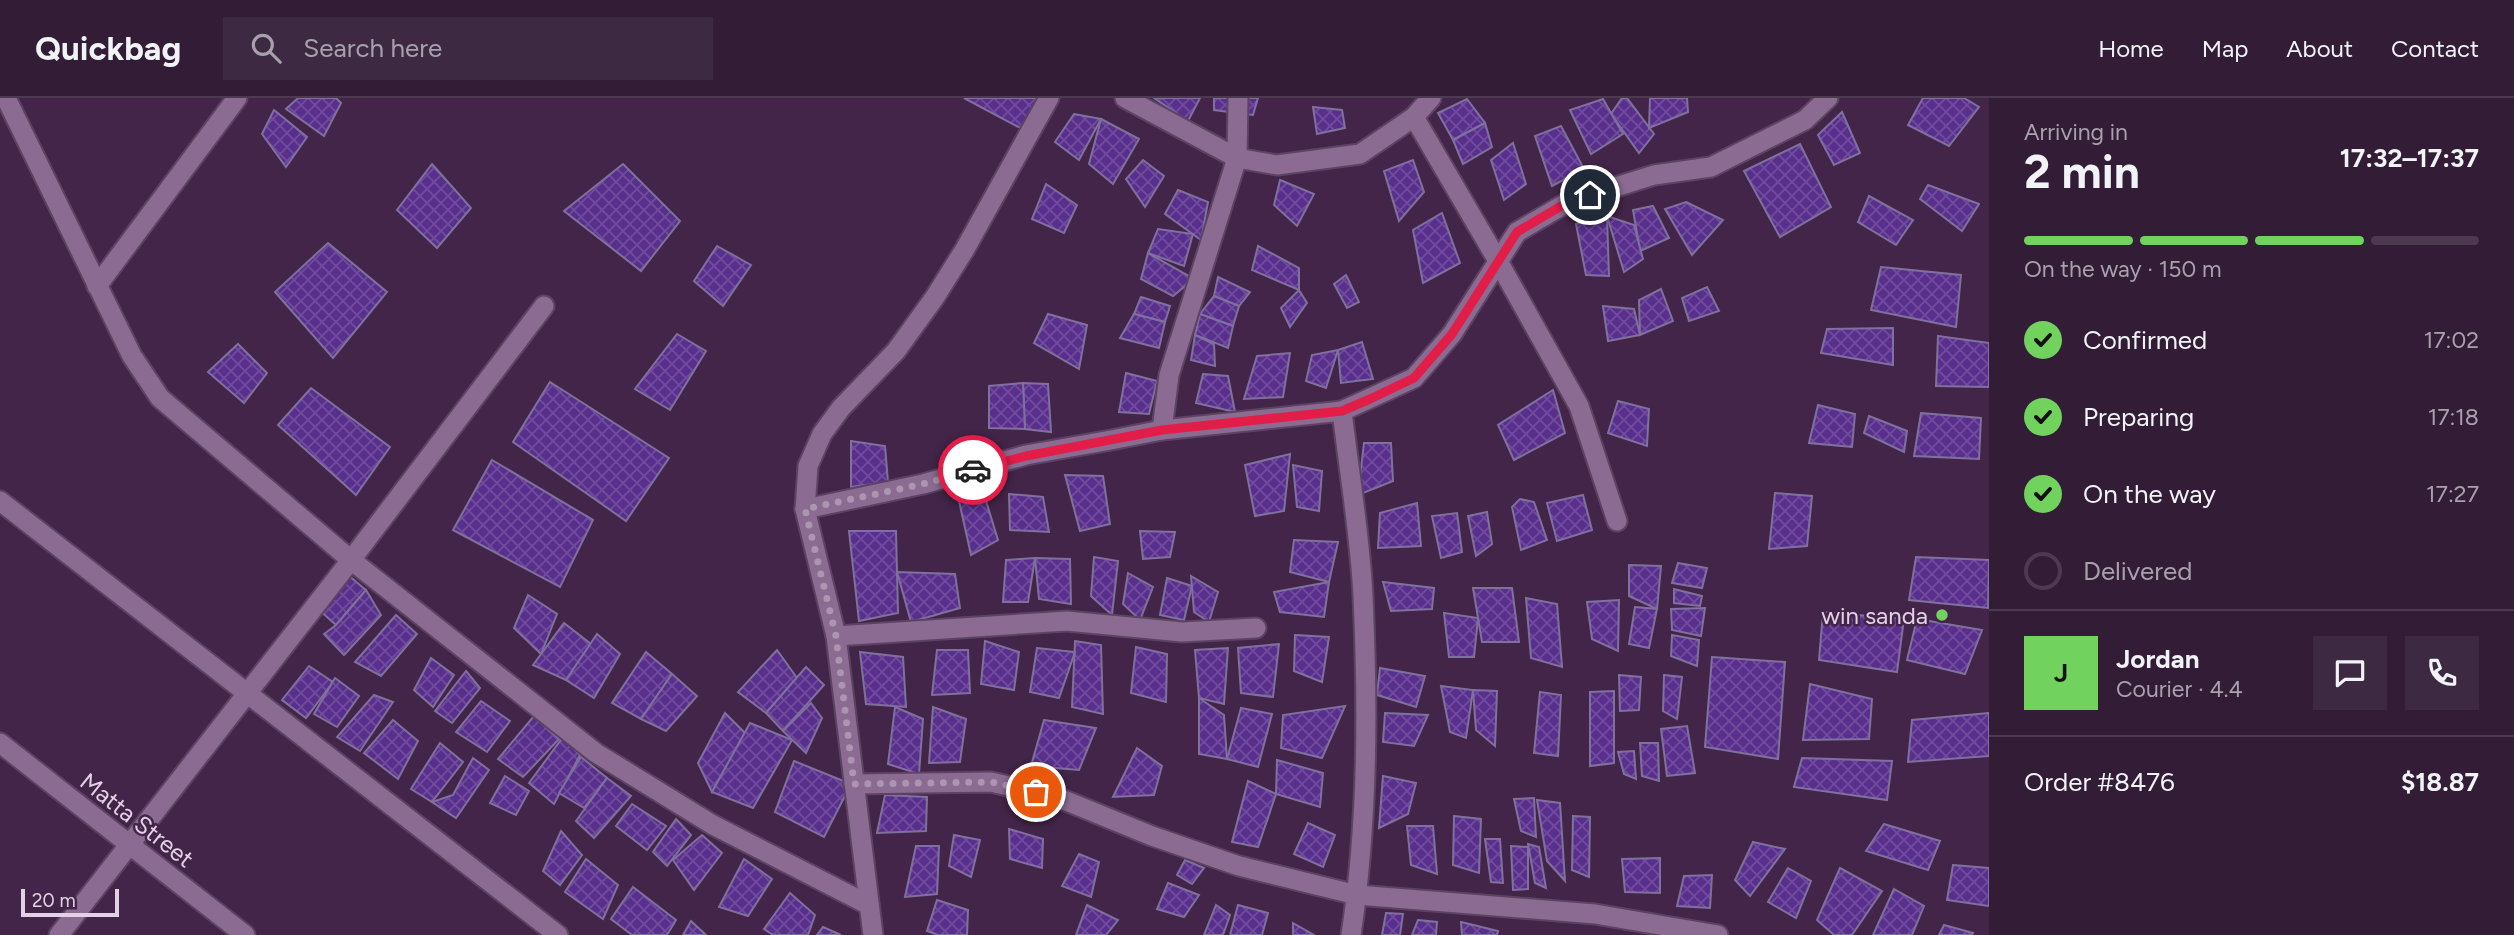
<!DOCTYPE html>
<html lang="en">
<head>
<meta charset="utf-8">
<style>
	:root { --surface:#321c36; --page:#3d2942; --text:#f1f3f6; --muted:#a8a1ad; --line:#4d3a51; --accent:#71d35e }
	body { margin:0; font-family:Figtree,sans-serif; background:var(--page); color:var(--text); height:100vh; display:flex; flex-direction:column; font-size:26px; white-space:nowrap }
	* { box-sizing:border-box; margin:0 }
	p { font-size:23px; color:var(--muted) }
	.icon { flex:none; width:38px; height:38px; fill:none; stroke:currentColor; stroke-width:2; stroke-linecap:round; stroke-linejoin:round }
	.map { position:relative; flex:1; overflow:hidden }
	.drawer { display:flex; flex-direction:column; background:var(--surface); width:525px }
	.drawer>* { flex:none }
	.scale { position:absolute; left:21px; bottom:18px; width:98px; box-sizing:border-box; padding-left:7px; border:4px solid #e3d1e6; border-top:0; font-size:19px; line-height:24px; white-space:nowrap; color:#e3d1e6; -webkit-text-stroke:5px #422548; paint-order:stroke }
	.pin { position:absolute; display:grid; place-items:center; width:60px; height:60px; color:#fff; margin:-30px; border:4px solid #fff; border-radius:50%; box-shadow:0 2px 7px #0007 }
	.courier { position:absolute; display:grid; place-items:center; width:70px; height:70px; margin:-35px; border:5px solid #e11d48; border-radius:50%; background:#fff; color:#222; box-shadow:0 2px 9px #0007 }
	.overview em { font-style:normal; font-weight:700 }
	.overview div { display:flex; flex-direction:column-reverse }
	.overview { display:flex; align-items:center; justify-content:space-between; height:119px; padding:0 35px }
	h1 { font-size:46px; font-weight:700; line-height:52px }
	.bar { display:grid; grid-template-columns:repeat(4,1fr); gap:10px 7px; align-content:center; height:84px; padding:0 35px }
	.bar i { height:9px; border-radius:5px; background:var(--line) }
	.bar .on { background:var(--accent) }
	.bar p { grid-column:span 4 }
	.line { display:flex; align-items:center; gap:18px; padding:0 35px; border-top:2px solid var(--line) }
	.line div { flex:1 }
	.round { display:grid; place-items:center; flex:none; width:74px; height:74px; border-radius:0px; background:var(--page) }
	ol { padding:0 35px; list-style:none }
	li { display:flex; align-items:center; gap:21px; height:77px }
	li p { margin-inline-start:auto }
	li .icon { padding:7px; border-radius:50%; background:var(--accent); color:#111; stroke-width:4 }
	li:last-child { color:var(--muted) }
	li i { width:38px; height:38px; border:4px solid var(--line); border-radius:50% }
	header { display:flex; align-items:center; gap:42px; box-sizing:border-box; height:98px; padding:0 35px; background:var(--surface); border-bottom:2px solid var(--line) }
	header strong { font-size:33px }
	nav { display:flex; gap:38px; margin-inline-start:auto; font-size:24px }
	.search { width:490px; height:63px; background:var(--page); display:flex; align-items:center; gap:18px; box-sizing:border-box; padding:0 24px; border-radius:0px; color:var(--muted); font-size:26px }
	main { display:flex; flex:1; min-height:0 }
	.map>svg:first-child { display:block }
</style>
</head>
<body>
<header>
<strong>Quickbag</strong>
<div class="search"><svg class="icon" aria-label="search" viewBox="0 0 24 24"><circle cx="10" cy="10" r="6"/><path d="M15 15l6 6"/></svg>Search here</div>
<nav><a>Home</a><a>Map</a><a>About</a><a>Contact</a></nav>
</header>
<main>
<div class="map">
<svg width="1989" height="837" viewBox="0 0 1989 837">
	<defs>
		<pattern id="building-cross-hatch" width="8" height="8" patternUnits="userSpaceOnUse" patternTransform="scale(1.75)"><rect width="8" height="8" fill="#592f8d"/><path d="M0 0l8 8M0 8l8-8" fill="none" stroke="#714c9d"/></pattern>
	</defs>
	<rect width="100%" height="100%" fill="#422548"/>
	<g fill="url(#building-cross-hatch)" stroke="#80709d" stroke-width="2">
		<polygon points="298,0 336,0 341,5 324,38 286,11"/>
		<polygon points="964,0 1041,0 1024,32"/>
		<polygon points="1154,0 1200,0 1188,23"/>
		<polygon points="1214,0 1258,0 1253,17 1214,12"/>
		<polygon points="1622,0 1627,0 1654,36 1639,55 1611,16"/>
		<polygon points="1650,0 1687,0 1688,14 1649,30"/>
		<polygon points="1923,0 1964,0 1979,9 1949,48 1908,27"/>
		<polygon points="1467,1 1485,25 1453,42 1438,15"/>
		<polygon points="1603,1 1623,36 1591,56 1570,12"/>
		<polygon points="1313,9 1342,12 1345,30 1317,36"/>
		<polygon points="274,12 307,39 286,69 262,36"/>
		<polygon points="1842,14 1860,55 1834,67 1818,37"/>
		<polygon points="1074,16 1101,21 1079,62 1055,44"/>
		<polygon points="1101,21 1139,41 1113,86 1089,66"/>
		<polygon points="1485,25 1492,49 1463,66 1453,42"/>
		<polygon points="1561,28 1584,71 1552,88 1535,38"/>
		<polygon points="1513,45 1526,86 1504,102 1491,62"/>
		<polygon points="1800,46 1831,109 1780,139 1744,73"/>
		<polygon points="1143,62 1164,78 1145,109 1126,81"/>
		<polygon points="1413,62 1424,94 1399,123 1384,73"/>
		<polygon points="432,66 471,110 437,150 397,112"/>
		<polygon points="623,66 680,123 641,173 564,113"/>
		<polygon points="1280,82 1314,96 1297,128 1274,107"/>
		<polygon points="1046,86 1077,107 1064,135 1032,121"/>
		<polygon points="1928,87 1979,106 1962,133 1920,101"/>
		<polygon points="1178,92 1208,104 1201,142 1165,116"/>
		<polygon points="1869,98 1913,122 1896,147 1858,124"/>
		<polygon points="1686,104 1723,122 1692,157 1665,111"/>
		<polygon points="1653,108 1669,140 1640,153 1633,112"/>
		<polygon points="1442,115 1460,165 1423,185 1413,132"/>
		<polygon points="1607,118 1634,127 1643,161 1624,174"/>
		<polygon points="1607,118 1609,178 1586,177 1576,126"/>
		<polygon points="1158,131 1193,136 1184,168 1148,155"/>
		<polygon points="328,145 387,194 333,260 275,194"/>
		<polygon points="717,148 751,167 723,208 694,183"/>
		<polygon points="1258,148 1299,170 1299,192 1252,172"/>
		<polygon points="1148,155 1194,181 1173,198 1141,181"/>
		<polygon points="1881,169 1961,177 1956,229 1871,212"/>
		<polygon points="1346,177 1359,204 1347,210 1334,186"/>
		<polygon points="1218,179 1250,194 1239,208 1214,198"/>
		<polygon points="1707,189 1719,213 1689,223 1682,200"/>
		<polygon points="1661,191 1673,223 1640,237 1639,202"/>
		<polygon points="1299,192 1307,205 1290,229 1281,210"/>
		<polygon points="1214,198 1239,208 1233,228 1200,216"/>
		<polygon points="1141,199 1170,208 1165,224 1134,216"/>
		<polygon points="1603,208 1634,211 1640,237 1608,243"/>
		<polygon points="1048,216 1087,227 1079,271 1034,245"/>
		<polygon points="1134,216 1165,224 1159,250 1120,240"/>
		<polygon points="1200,216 1233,228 1228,250 1195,237"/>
		<polygon points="1893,230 1893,267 1821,255 1827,231"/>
		<polygon points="677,236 706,253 670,312 635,291"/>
		<polygon points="1195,237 1214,246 1215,268 1191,262"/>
		<polygon points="1938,238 1989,245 1989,289 1936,288"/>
		<polygon points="1362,244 1373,281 1341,285 1338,252"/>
		<polygon points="238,246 267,275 244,305 208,274"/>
		<polygon points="1338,252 1326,290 1306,283 1312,257"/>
		<polygon points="1290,255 1283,299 1244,301 1257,258"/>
		<polygon points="1126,275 1157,283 1149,316 1119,314"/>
		<polygon points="1203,276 1228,278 1235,314 1196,305"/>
		<polygon points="550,284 669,360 626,423 513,344"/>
		<polygon points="1023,285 1048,286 1051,334 1025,331"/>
		<polygon points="1023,285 1025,331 989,330 989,288"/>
		<polygon points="311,290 390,349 356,397 278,327"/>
		<polygon points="1553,292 1565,335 1514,362 1498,327"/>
		<polygon points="1618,303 1649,311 1647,348 1608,335"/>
		<polygon points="1818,307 1855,316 1852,349 1809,345"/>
		<polygon points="1921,315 1981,320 1979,361 1914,358"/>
		<polygon points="1869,318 1907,333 1904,354 1864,335"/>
		<polygon points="851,343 885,348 888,384 851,389"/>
		<polygon points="1364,345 1391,345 1393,383 1358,397"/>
		<polygon points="1290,356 1284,413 1255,418 1245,367"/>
		<polygon points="492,362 593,422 560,489 453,432"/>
		<polygon points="1293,367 1322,373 1319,413 1297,409"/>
		<polygon points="1065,377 1103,378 1110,426 1080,433"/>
		<polygon points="983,393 998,442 971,457 959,403"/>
		<polygon points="1775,395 1812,398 1807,448 1769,451"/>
		<polygon points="1009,396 1043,399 1049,434 1010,432"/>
		<polygon points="1583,397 1592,432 1557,443 1547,405"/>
		<polygon points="1520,401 1534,404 1547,442 1521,452 1512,409"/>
		<polygon points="1417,405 1421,448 1378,450 1380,415"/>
		<polygon points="1487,414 1492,446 1476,458 1468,418"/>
		<polygon points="1457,415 1462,454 1441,460 1432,418"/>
		<polygon points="849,433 896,433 898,515 859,523"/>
		<polygon points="1140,433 1175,434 1170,459 1143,461"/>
		<polygon points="1294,442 1338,444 1329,484 1290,474"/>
		<polygon points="1094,459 1118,463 1112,517 1091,498"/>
		<polygon points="1916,459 1989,462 1988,510 1909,502"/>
		<polygon points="1035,460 1070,461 1071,506 1039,501"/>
		<polygon points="1035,460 1028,504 1003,504 1006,462"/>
		<polygon points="1678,465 1707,470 1702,490 1672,485"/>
		<polygon points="1629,467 1661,468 1657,511 1629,498"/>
		<polygon points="897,474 955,476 960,510 911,524"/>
		<polygon points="1128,475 1153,489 1140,522 1123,506"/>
		<polygon points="348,477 366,492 336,527 318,511"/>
		<polygon points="1191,478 1218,494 1209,524 1194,514"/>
		<polygon points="1167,480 1192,488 1184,522 1160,517"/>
		<polygon points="1329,484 1324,519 1280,514 1274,494"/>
		<polygon points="1383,484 1434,490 1432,511 1391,513"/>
		<polygon points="1473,490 1512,490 1519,544 1482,544"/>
		<polygon points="1674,491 1702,498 1700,508 1674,505"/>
		<polygon points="366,492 381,517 344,557 324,536 336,527"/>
		<polygon points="528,497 557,516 541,556 514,530"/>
		<polygon points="1526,500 1557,506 1562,569 1531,560"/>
		<polygon points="1619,502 1618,553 1592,541 1587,504"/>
		<polygon points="1635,509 1657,511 1649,550 1629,546"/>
		<polygon points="1705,510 1701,538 1672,532 1671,511"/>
		<polygon points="1823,514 1904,521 1897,574 1819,562"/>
		<polygon points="1444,515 1478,520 1474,559 1449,559"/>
		<polygon points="396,517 417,536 381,578 355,564"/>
		<polygon points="1917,521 1982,532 1965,576 1907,562"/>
		<polygon points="564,525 591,546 566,582 533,567"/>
		<polygon points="597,536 620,556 594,600 566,582"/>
		<polygon points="1295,537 1329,539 1322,584 1294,573"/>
		<polygon points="1672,537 1699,542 1697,568 1671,558"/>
		<polygon points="985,543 1019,554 1014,592 981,586"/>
		<polygon points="1075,543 1101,547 1103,616 1072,609"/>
		<polygon points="1279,546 1273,599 1241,595 1238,550"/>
		<polygon points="1136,549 1167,556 1166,604 1131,595"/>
		<polygon points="1037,550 1075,554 1059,600 1030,594"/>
		<polygon points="1228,550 1224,606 1199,600 1195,552"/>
		<polygon points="777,552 797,580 766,615 738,594"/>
		<polygon points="937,552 968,552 970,595 932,597"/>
		<polygon points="646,554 672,576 641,621 612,605"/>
		<polygon points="860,554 903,559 906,609 866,606"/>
		<polygon points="1712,559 1785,564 1778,661 1705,649"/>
		<polygon points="431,560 454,577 433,609 414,592"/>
		<polygon points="309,568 333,584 306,620 282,602"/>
		<polygon points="806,569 824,587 783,633 766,615"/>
		<polygon points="1380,570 1425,578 1416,609 1377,597"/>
		<polygon points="466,573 480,590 452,625 435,613"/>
		<polygon points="672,576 697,598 666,633 641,621"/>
		<polygon points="1619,577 1641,579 1639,612 1620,613"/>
		<polygon points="1664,577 1682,579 1677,621 1663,613"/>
		<polygon points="335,580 359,598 337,629 314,616"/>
		<polygon points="1810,586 1872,601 1869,641 1803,642"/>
		<polygon points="1441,588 1473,592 1466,640 1450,634"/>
		<polygon points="1473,592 1497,593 1495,648 1476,632"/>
		<polygon points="1614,593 1614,665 1590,668 1590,594"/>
		<polygon points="1540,594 1561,597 1558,658 1534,655"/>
		<polygon points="374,597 393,604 360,653 337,639"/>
		<polygon points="1199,600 1224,617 1227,661 1199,656"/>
		<polygon points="481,603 510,623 487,654 456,634"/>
		<polygon points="811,605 822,620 806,655 783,633"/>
		<polygon points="1345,608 1322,660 1281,650 1283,617"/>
		<polygon points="895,609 923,621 919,676 888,666"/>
		<polygon points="933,609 966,621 960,664 929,665"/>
		<polygon points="1241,610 1272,616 1258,669 1227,661"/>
		<polygon points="725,615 745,635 712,694 698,665"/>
		<polygon points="1385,615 1428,617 1414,648 1383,644"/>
		<polygon points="1989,615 1989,658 1908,664 1912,622"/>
		<polygon points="534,618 559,641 523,679 498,661"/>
		<polygon points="393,622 418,643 398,681 364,655"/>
		<polygon points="1044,622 1096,630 1079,672 1031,668"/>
		<polygon points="750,625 792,642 753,710 712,694"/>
		<polygon points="1687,628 1695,675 1667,678 1661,631"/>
		<polygon points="563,639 580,657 554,706 529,685"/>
		<polygon points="440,645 463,664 432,704 411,691"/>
		<polygon points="1640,645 1658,645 1659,683 1642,678"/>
		<polygon points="1137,650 1162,668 1154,697 1113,699"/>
		<polygon points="1634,653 1636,681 1624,676 1618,654"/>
		<polygon points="581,659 607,680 584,710 559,695"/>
		<polygon points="473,660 489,672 456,720 432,704 453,697"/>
		<polygon points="1802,660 1892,663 1887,702 1794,689"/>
		<polygon points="1277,662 1323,675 1320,709 1276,696"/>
		<polygon points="794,663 851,686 824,739 775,714"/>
		<polygon points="505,678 529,693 516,717 490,705"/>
		<polygon points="1383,678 1416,685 1408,716 1379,730"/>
		<polygon points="607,680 631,698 594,740 576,723"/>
		<polygon points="1248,683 1276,696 1258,749 1232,744"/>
		<polygon points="885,697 927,699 926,733 877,735"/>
		<polygon points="1534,700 1536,739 1521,733 1514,701"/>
		<polygon points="1537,702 1560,705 1565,783 1547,763"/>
		<polygon points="632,706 666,728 647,752 616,728"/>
		<polygon points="1454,718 1481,721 1479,775 1453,767"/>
		<polygon points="1573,718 1590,719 1589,779 1572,772"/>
		<polygon points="676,721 691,737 667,768 653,754"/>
		<polygon points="1308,725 1335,737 1323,769 1294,756"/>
		<polygon points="1884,726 1940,743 1928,772 1866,753"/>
		<polygon points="1407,728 1433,728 1437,776 1411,767"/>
		<polygon points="1009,731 1043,741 1042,770 1010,761"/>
		<polygon points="561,733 582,757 560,787 543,773"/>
		<polygon points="702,737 722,755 694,792 673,762"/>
		<polygon points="954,737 980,742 971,779 949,768"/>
		<polygon points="1485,741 1500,741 1503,785 1491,784"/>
		<polygon points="1753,744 1785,751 1750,798 1735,782"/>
		<polygon points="1528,746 1539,749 1546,790 1535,785"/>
		<polygon points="916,748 939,748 937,796 905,799"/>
		<polygon points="1511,748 1528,749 1528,791 1513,792"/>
		<polygon points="1079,756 1099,764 1091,799 1062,788"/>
		<polygon points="1660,760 1660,795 1625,794 1622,761"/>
		<polygon points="586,761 618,787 603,821 565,794"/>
		<polygon points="744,761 772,781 748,818 719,809"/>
		<polygon points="1185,762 1204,770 1192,786 1177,777"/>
		<polygon points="1953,767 1989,770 1989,808 1947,802"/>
		<polygon points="1788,770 1811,783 1796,820 1768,804"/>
		<polygon points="1840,770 1882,793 1852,837 1834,837 1817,822"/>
		<polygon points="1712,777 1710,810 1677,808 1684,778"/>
		<polygon points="1168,785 1199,797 1184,819 1157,811"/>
		<polygon points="633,789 676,822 667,837 632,837 611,821"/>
		<polygon points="1894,791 1924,808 1912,837 1873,837"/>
		<polygon points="790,795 815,817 808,837 773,837 764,831"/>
		<polygon points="937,802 968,812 967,837 938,837 927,833"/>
		<polygon points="1087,807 1118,822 1106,837 1076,837"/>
		<polygon points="1216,807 1230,817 1223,837 1204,837"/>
		<polygon points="1238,807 1268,815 1262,837 1230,837"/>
		<polygon points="1386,815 1403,816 1400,837 1382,837"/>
		<polygon points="1418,822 1437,824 1436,837 1412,837"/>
		<polygon points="691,823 706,837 683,837"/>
		<polygon points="1461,824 1498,833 1497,837 1462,837"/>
		<polygon points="1293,825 1314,837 1293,837"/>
		<polygon points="1944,827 1973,835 1972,837 1939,837"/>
		<polygon points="823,829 841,837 817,837"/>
	</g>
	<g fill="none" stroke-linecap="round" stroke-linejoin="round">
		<defs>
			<g id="minor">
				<polyline points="6,0 132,258 160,300 351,462 596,655 713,727 869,807"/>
				<polyline points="1125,0 1237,60 1277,67 1360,56 1414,19 1431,0"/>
				<polyline points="1414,19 1498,163 1579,308 1617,423"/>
				<polyline points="97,188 237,0"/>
				<path d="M1342,313C1349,374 1360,436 1363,498C1368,610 1368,725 1351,837"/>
				<polyline points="1162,332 1169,277 1237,60 1238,0"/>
				<polyline points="0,403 558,837"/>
				<polyline points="805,411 923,386 1026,357 1111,342 1162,332 1342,313 1414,280 1452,236 1517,134 1568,104 1654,77 1711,69 1805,22 1828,0"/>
				<polyline points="836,538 1067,523 1182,534 1256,530"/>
				<polyline points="0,645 245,837"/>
				<polyline points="854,686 991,684 1059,700 1152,738 1239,768 1357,797 1595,816 1718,837"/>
				<polyline points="59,837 351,462 544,208"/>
				<polyline points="873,837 836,538 805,411 808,368 822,336 841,310 896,253 935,199 965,151 1049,0"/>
			</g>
		</defs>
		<use href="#minor" stroke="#5c4362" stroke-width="23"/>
		<use href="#minor" stroke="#8b6b92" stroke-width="19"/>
	</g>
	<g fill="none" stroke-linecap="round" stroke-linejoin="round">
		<polyline stroke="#ab95af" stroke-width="7" stroke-dasharray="0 12.6" points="973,372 923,386 805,411 836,538 854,686 991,684 1036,694"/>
		<polyline stroke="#e11d48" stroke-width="9" points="973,372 1026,358 1162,332 1342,313 1370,301 1414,280 1452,236 1517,134 1568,104 1590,97"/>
	</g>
	<circle fill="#71d35e" stroke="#422548" stroke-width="2.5" cx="1942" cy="517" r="7"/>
	<g text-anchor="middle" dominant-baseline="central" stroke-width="5" stroke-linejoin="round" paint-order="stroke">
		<g font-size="24" fill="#e3d1e6" stroke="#422548" text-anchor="end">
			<text x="1928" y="517">win sanda</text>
		</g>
		<g font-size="24" fill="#e3d1e6" stroke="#422548">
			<text transform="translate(137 722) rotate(38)">Matta Street</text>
		</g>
	</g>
</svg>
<div class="scale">20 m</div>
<div class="pin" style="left:1036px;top:694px;background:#ea580c"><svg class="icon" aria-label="bag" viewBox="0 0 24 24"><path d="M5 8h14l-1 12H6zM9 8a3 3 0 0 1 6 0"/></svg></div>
<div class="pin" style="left:1590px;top:97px;background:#1f2937"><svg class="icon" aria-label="home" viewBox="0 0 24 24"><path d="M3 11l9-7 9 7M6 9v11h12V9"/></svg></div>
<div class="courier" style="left:973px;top:372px"><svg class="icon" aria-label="car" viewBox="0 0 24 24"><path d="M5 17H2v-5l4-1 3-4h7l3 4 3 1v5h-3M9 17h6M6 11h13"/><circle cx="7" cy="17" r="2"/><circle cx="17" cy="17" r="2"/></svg></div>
</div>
<section class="drawer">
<div class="overview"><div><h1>2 min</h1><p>Arriving in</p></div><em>17:32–17:37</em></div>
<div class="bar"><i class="on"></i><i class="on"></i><i class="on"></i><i></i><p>On the way · 150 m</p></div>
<ol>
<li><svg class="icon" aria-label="check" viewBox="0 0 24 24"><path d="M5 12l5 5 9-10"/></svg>Confirmed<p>17:02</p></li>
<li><svg class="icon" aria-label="check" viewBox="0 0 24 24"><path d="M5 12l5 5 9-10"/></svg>Preparing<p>17:18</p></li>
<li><svg class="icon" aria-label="check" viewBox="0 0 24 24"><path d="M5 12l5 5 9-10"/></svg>On the way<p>17:27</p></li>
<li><i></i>Delivered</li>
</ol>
<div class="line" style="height:126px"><b class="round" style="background:var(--accent);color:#111">J</b><div><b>Jordan</b><p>Courier · 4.4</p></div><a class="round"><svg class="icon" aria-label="chat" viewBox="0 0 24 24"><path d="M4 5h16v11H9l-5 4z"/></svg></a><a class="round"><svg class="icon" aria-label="phone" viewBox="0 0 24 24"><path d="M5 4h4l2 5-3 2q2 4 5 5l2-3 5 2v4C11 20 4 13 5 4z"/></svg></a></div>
<div class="line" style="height:91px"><div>Order #8476</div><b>$18.87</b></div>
</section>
</main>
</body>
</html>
